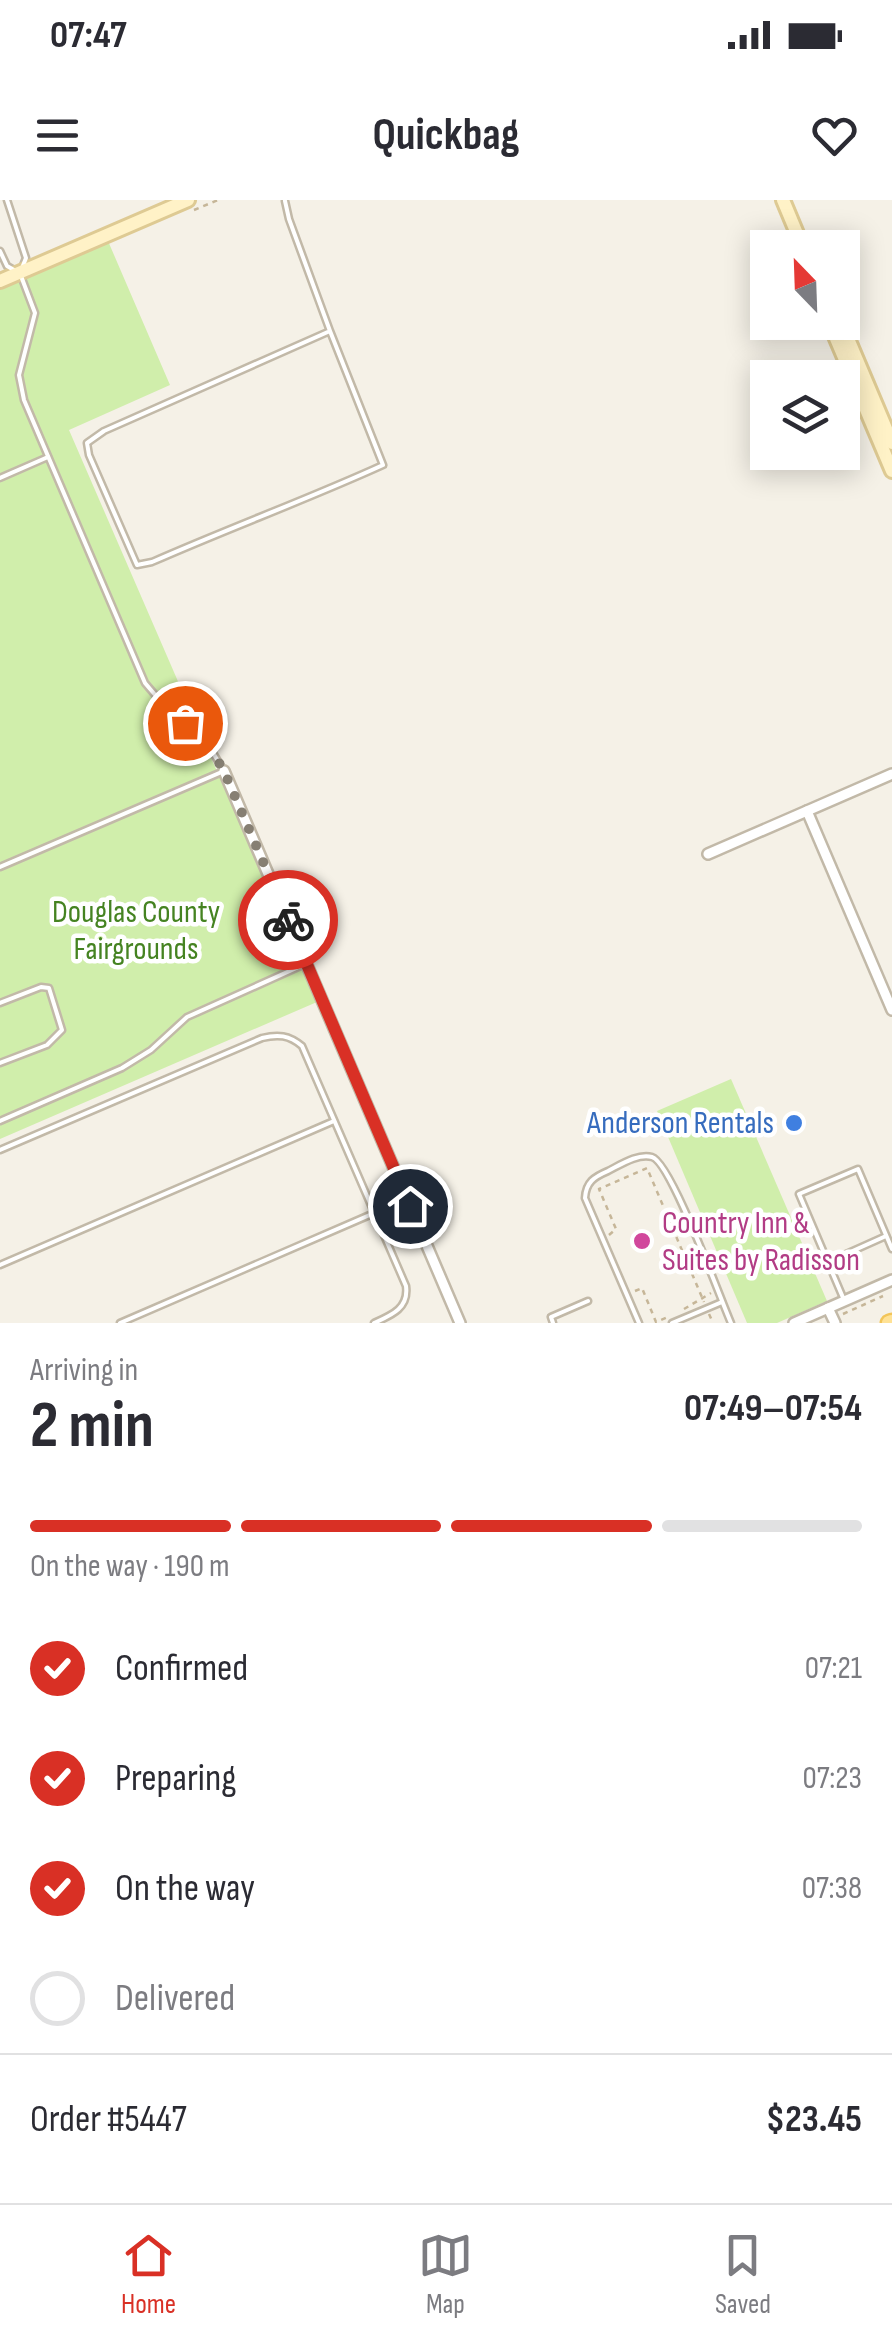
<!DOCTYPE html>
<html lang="en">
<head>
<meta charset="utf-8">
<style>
	:root { --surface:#fff; --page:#f2f2f3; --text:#2b2b33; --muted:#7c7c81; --line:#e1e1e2; --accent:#d93025 }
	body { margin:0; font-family:"Sofia Sans Condensed",sans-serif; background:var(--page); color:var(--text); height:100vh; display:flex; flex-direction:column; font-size:38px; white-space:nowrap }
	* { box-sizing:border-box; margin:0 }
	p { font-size:32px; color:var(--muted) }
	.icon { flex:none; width:55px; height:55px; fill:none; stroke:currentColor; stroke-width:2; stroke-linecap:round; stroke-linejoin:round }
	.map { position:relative; height:1123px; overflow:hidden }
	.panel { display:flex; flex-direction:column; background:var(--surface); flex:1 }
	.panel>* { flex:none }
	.needle { width:65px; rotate:337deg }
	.tools { position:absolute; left:750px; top:30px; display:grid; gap:20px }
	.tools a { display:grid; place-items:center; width:110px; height:110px; border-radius:0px; background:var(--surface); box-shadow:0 5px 25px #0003; font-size:50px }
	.pin { position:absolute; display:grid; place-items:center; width:85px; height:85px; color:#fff; margin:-42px; border:5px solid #fff; border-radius:50%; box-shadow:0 2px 10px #0007 }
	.courier { position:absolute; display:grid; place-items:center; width:100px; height:100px; margin:-50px; border:8px solid #d93025; border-radius:50%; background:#fff; color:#222; box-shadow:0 2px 12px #0007 }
	.headline em { font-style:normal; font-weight:700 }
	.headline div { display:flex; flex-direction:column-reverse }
	.headline { display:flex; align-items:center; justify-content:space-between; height:170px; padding:0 30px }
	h1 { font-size:65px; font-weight:700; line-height:75px }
	.bar { display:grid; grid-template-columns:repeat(4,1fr); gap:15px 10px; align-content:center; height:120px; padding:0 30px }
	.bar i { height:12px; border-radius:8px; background:var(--line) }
	.bar .selected { background:var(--accent) }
	.bar p { grid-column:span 4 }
	.line { display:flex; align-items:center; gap:25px; padding:0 30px; border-top:2px solid var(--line) }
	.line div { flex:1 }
	ol { padding:0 30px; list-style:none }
	li { display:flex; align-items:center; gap:30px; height:110px }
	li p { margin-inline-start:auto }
	li .icon { padding:10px; border-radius:50%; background:var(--accent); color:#fff; stroke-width:4 }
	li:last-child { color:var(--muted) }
	li i { width:55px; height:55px; border:5px solid var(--line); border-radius:50% }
	.status { display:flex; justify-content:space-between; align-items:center; height:70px; padding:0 50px; background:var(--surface); direction:ltr }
	.status svg { height:28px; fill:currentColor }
	header { display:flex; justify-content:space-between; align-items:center; height:130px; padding:0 30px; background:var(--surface); font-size:45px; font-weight:700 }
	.tab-bar { display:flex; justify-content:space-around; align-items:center; height:140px; border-top:2px solid var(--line); background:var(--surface); font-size:28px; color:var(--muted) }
	.tab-bar a { display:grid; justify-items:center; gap:5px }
	.tab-bar .selected { color:var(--accent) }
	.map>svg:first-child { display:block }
</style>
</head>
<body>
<div class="status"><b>07:47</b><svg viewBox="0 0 49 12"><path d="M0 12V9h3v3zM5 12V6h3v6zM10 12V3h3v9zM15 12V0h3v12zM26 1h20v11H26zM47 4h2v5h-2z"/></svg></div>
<header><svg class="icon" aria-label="menu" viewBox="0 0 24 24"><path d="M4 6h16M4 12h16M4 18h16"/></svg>Quickbag<svg class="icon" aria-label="heart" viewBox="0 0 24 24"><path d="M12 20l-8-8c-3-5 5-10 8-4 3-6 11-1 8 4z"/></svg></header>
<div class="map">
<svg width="892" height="1123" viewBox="0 0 892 1123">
	<rect width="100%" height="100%" fill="#f5f1e7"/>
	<g fill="#d0eeab">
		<polygon points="108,41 170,185 69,230 317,802 0,939 0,88"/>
		<polygon points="731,879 827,1101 777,1123 747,1123 657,911"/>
	</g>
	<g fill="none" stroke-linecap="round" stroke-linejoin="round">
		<defs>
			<g id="lane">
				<polyline points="7,0 26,58 22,68"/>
				<path d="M285,1L289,19L330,131L104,231L87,243L89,255L137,365L152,362C229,328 306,300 383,265L330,131"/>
				<polyline points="0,51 7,66 14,70"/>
				<polyline points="0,278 48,257"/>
				<polyline points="0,667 224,571 204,538 168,510 145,483 24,200 19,175 35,113 21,76"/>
				<polyline points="0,803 41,787 49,788 62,830 47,845 0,863"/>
				<polyline points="0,921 122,868 151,850 187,817 303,765"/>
				<path d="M0,950L262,838C278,834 289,835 302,846L406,1086C409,1108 392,1115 374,1123"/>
				<polyline points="828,1062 886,1036"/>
				<polyline points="0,1065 334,921"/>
				<polyline points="844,1100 799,994 858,969 892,1049"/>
				<polyline points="120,1123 372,1014"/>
				<polyline points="553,1123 551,1117 588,1101"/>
				<path d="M639,1123L585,998C586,982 594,977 608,971C620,965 638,953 652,957C671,962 720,1098 731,1123"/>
				<polyline points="672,1123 722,1102"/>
			</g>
			<g id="street">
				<polyline points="224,571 460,1123"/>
				<polyline points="807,611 892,810"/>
				<polyline points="708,654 892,574"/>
				<polyline points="828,1108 835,1123"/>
				<polyline points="794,1123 892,1080"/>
			</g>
			<g id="secondary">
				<polyline points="783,0 803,48"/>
				<polyline points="0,81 188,0"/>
				<polyline points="829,122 892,271"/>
				<polyline points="841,122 892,243"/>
			</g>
			<polyline id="primary" points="889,1123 892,1122"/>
		</defs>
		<use href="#lane" stroke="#c2b9a8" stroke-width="9"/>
		<use href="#street" stroke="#c2b9a8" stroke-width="14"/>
		<use href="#secondary" stroke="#deca93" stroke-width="18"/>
		<use href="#primary" stroke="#f2c559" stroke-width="19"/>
		<g stroke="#c6b698" stroke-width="2.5" stroke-dasharray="5 5" stroke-linecap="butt">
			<polyline points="194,10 218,0"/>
			<polyline points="609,1035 616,1029 599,989 647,968 704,1102"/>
			<polyline points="635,1091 642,1088 656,1122 668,1117"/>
			<polyline points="684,1109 711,1093"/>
			<polyline points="709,1114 713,1123"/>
			<polyline points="843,1114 883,1096"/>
		</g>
		<use href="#lane" stroke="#fff" stroke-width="4"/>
		<use href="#street" stroke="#fff" stroke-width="9"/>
		<use href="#secondary" stroke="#fff2c7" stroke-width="12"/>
		<use href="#primary" stroke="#ffe296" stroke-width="14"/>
	</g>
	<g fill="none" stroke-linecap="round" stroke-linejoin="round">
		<polyline stroke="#867f73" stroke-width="10" stroke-dasharray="0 18" points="185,523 204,538 224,571 288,720"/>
		<polyline stroke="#d93025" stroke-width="12" points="288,720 410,1006"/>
	</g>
	<circle fill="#3f7fe0" stroke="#fff" stroke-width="4" cx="794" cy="923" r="10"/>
	<circle fill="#d1479c" stroke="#fff" stroke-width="4" cx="642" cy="1041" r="10"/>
	<g text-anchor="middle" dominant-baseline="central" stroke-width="9" stroke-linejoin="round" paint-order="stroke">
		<g font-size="32" fill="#458321" stroke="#fff">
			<text x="136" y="712">Douglas County<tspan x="136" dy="37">Fairgrounds</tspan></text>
		</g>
		<g font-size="32" fill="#366cbe" stroke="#fff" text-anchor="end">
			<text x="774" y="923">Anderson Rentals</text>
		</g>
		<g font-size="32" fill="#b23c85" stroke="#fff" text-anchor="start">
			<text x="662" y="1023">Country Inn &amp;<tspan x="662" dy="37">Suites by Radisson</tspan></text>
		</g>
	</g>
</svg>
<div class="tools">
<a><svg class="needle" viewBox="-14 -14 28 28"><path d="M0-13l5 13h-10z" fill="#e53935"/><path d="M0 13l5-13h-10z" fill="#7c7c81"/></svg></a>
<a><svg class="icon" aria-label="layers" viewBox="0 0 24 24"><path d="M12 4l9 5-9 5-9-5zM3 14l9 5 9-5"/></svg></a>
</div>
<div class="pin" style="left:185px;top:523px;background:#ea580c"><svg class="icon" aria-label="bag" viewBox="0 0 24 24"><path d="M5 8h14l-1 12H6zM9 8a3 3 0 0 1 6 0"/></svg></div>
<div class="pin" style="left:410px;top:1006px;background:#1f2937"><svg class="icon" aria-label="home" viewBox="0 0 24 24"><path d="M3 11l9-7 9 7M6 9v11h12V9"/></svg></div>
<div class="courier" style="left:288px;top:720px"><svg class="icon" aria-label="bike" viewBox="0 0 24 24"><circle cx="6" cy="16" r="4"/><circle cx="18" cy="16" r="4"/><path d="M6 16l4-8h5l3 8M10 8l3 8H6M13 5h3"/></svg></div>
</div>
<section class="panel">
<div class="headline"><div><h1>2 min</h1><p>Arriving in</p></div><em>07:49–07:54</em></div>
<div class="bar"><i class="selected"></i><i class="selected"></i><i class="selected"></i><i></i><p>On the way · 190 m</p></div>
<ol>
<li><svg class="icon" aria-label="check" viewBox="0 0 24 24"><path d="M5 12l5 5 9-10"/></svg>Confirmed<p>07:21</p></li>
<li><svg class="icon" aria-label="check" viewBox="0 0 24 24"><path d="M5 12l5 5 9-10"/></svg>Preparing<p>07:23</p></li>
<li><svg class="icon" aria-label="check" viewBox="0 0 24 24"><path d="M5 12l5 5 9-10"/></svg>On the way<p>07:38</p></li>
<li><i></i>Delivered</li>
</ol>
<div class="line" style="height:130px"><div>Order #5447</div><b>$23.45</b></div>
</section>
<nav class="tab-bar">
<a class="selected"><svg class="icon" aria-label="home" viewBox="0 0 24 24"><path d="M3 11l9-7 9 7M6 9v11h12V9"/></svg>Home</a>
<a><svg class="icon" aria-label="map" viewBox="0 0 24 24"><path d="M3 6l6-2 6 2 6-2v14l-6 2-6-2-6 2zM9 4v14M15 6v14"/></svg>Map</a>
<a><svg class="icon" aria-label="saved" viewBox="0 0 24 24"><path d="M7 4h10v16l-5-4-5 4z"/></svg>Saved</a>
</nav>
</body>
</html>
